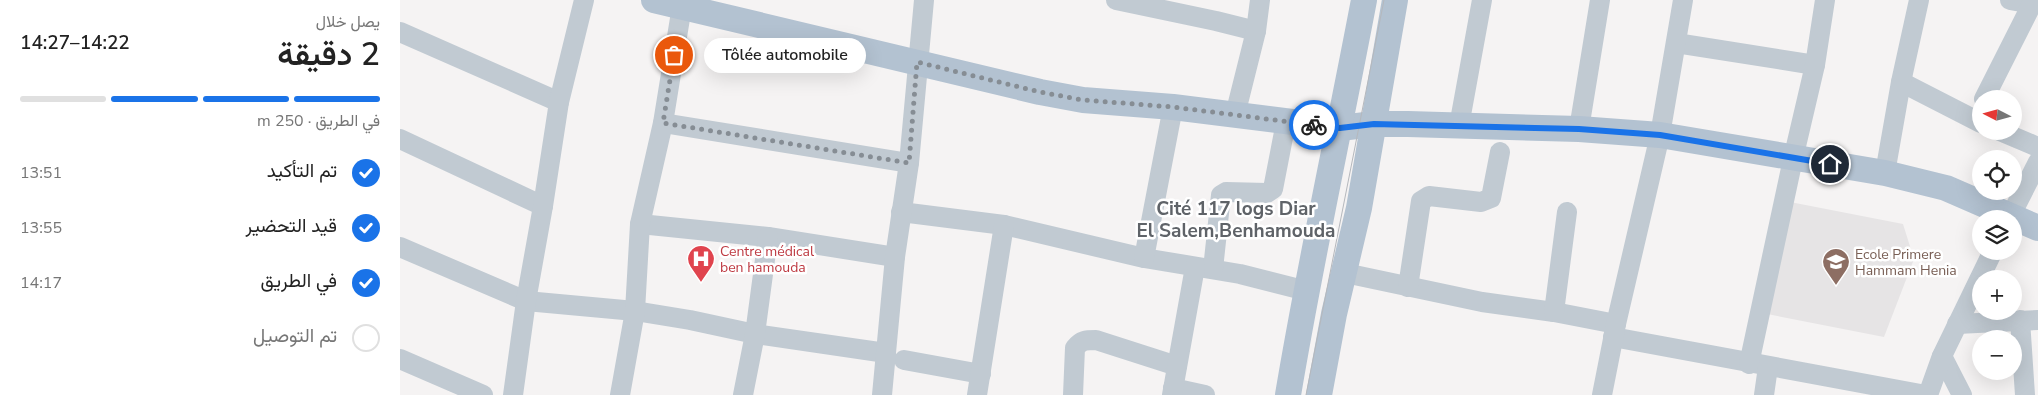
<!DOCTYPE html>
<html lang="ar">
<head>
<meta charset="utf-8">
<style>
	:root { --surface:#fff; --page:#f6f6f6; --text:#222; --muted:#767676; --line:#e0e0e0; --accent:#1a73e8 }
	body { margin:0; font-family:"Nunito Sans",Vazirmatn,sans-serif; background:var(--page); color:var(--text); direction:rtl; height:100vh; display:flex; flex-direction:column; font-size:19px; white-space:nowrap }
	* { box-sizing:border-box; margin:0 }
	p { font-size:16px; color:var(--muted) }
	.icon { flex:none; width:28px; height:28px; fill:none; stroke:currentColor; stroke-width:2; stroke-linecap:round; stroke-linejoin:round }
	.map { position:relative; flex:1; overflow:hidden; direction:ltr }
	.sheet { display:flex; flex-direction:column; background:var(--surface); width:400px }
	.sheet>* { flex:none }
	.needle { width:32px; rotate:276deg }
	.fabs { position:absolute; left:1572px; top:90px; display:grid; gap:10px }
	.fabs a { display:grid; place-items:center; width:50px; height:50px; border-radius:50%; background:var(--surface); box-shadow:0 5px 20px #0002; font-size:25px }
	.pin { position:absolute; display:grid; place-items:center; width:42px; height:42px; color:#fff; margin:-21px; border:2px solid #fff; border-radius:50%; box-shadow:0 1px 5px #0007 }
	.courier { position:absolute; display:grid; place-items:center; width:50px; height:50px; margin:-25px; border:4px solid #1a73e8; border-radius:50%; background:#fff; color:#222; box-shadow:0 1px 6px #0007 }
	.bubble { position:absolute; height:35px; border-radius:18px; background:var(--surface); box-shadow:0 5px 20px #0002; font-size:16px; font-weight:600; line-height:35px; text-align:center; direction:rtl }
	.summary em { font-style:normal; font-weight:600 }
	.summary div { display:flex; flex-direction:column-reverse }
	.summary { display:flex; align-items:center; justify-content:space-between; height:85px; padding:0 20px }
	h1 { font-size:32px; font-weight:600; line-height:38px }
	.bar { display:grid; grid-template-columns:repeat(4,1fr); gap:8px 5px; align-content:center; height:60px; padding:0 20px }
	.bar i { height:6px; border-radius:4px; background:var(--line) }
	.bar .active { background:var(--accent) }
	.bar p { grid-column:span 4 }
	ol { padding:0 20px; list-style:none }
	li { display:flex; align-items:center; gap:15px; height:55px }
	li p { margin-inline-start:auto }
	li .icon { padding:5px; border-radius:50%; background:var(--accent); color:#fff; stroke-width:4 }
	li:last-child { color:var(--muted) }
	li i { width:28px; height:28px; border:2px solid var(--line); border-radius:50% }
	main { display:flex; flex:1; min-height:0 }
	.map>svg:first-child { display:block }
</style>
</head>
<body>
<main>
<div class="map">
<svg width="1638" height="395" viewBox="0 0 1638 395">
	<rect width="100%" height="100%" fill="#f5f3f3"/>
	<polygon fill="#e6e4e5" points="1385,201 1503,224 1514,259 1484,337 1362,313"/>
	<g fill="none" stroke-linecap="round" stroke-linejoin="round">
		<g stroke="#c1cad2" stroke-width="20">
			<polyline points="716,0 816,21 856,31"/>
			<polyline points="1610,0 1632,4"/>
			<polyline points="0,32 159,102"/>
			<polyline points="1276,43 1415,65"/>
			<polyline points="1501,82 1581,123"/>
			<polyline points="1584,99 1634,0"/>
			<polyline points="835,115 856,31 860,0"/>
			<polyline points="263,123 509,163"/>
			<polyline points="1059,126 1082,0"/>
			<polyline points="1179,129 1200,0"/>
			<polyline points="1600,131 1638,147"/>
			<polyline points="0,139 143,206"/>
			<polyline points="1485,173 1501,82 1519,0"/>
			<polyline points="501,212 604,225 744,258 840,274 907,291"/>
			<polyline points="1609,219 1638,162"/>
			<polyline points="240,224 368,237 495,257"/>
			<polyline points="0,247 126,301 235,311 290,320 355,334 486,353"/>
			<polyline points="744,258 773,107"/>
			<polyline points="813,269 821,195 826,192 867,193 873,189 886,122"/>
			<polyline points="945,273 1082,302 1154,312 1216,324"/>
			<polyline points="1008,287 1021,201 1029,196 1081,202 1091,198 1100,152"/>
			<polyline points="1154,312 1167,212"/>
			<polyline points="1620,320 1625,395"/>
			<polyline points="1557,324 1638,320"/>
			<polyline points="1213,337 1526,395"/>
			<polyline points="1542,356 1562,395"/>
			<polyline points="0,359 83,395"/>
			<polyline points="504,360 581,374"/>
			<polyline points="1349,364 1393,159 1415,65 1425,0"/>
			<polyline points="773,388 805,395"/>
			<polyline points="113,395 126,301 143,206 159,102 184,0"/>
			<polyline points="220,395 235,311 240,224 263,123 283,0"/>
			<polyline points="343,395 355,334 368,237"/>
			<polyline points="482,395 495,257 509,163 524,0"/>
			<polyline points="577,395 604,225"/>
			<path d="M673,395L675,348C681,340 686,340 696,340L777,366"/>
			<polyline points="772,395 795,267"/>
			<polyline points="1202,395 1216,324 1260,135 1283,0"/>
			<polyline points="1364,395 1368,367"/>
			<polyline points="1528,395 1542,356 1593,251"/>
		</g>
		<g stroke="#b3c2d1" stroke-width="26">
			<polyline points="254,0 640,92 683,100 773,107 940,128 974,124 1008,124 1179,129 1260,135 1485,173 1546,188 1638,228"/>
			<path d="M888,395C910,263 939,132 964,0"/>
			<polyline points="919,395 934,314 959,208 995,0"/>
		</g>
		<polyline stroke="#b5b8bd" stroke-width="1" points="906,395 984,0"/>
	</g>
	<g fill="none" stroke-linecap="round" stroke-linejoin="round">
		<polyline stroke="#868d94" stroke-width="5" stroke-dasharray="0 9" points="274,55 263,123 509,163 517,62 640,92 683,100 773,107 914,125"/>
		<polyline stroke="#1a73e8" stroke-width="6" points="914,125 940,128 974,124 1179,129 1260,135 1430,164"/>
	</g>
	<defs>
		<symbol id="hospital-pin" viewBox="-11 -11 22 30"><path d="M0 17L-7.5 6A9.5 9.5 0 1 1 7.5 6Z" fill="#e0444e" stroke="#fff"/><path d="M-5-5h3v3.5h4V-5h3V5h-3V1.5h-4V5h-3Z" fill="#fff"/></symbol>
		<symbol id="school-pin" viewBox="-11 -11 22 30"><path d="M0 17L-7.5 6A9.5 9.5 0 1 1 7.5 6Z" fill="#8d6e63" stroke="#fff"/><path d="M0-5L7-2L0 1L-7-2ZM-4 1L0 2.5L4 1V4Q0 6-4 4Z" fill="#fff"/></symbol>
	</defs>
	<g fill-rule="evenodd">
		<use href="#hospital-pin" x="285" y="243" width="32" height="43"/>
		<use href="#school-pin" x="1420" y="246" width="32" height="43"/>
	</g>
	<g text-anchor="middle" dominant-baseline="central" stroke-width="5" stroke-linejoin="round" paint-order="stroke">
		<g font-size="14" fill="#be3a42" stroke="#fff" text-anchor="start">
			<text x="320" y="251">Centre médical<tspan x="320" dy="16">ben hamouda</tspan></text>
		</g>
		<g font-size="14" fill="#785e54" stroke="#fff" text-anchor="start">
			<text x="1455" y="254">Ecole Primere<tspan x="1455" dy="16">Hammam Henia</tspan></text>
		</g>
		<g font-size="19" font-weight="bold" fill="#5f6368" stroke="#fff">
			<text x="836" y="209">Cité 117 logs Diar<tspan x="836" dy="22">El Salem,Benhamouda</tspan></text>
		</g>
	</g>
</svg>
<div class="fabs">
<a><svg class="needle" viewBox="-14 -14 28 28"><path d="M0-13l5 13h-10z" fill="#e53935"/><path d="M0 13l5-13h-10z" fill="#767676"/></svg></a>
<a><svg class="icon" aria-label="locate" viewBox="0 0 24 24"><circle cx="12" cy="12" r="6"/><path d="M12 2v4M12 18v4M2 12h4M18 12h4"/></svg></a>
<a><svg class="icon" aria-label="layers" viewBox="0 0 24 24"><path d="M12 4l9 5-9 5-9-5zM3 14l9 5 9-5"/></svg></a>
<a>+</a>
<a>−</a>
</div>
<div class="pin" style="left:274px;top:55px;background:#ea580c"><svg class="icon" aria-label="bag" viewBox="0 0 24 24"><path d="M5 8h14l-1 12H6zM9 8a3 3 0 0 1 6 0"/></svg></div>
<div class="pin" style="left:1430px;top:164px;background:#1f2937"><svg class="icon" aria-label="home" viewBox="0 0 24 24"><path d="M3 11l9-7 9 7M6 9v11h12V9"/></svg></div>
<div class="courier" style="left:914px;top:125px"><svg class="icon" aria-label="bike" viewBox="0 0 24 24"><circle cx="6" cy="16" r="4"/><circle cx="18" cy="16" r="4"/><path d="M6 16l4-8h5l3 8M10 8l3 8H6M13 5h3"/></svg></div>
<div class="bubble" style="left:304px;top:38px;width:162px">Tôlée automobile</div>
</div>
<section class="sheet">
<div class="summary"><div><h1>2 دقيقة</h1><p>يصل خلال</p></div><em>14:22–14:27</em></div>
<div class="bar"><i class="active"></i><i class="active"></i><i class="active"></i><i></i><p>في الطريق · 250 m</p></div>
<ol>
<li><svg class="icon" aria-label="check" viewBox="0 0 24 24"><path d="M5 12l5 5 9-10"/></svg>تم التأكيد<p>13:51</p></li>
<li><svg class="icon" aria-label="check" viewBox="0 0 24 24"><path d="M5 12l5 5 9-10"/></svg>قيد التحضير<p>13:55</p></li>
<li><svg class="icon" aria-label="check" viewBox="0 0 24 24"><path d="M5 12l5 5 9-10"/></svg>في الطريق<p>14:17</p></li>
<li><i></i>تم التوصيل</li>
</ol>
</section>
</main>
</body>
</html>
